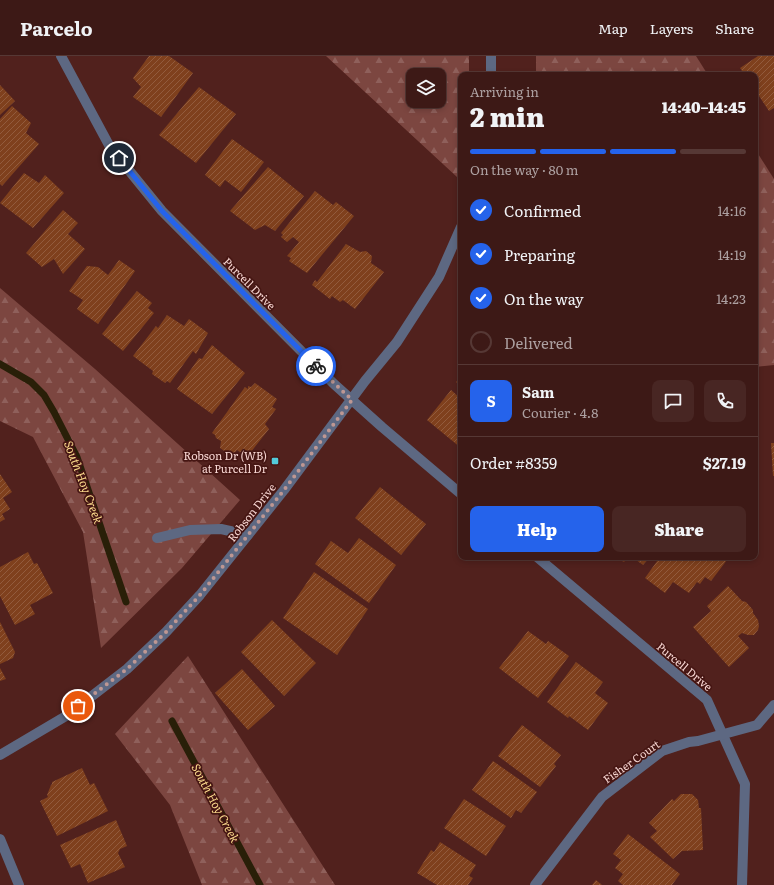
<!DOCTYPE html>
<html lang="en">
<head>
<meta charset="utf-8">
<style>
	:root { --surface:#3d1916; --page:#482623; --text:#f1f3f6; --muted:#ada0a1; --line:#563835; --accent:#2563eb }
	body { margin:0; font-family:Literata,serif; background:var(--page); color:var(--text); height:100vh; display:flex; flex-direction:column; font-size:15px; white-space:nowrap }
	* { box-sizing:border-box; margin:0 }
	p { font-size:13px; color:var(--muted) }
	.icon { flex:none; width:22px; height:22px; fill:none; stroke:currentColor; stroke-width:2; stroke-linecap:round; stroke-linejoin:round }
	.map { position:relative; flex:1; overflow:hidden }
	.drawer { position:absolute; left:458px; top:16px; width:300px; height:488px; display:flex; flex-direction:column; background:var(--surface); border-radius:8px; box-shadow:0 2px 6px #0003,0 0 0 1px var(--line) }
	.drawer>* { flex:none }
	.tools { position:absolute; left:406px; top:12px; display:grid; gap:8px }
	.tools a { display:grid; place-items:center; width:40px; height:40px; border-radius:8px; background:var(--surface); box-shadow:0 2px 6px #0003,0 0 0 1px var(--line); font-size:20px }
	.pin { position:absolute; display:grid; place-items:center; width:34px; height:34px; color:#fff; margin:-17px; border:2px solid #fff; border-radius:50%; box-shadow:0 1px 4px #0007 }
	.courier { position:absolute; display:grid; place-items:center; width:40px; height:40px; margin:-20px; border:3px solid #2563eb; border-radius:50%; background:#fff; color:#222; box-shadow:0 1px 5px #0007 }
	.headline em { font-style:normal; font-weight:800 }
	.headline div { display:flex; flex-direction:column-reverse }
	.headline { display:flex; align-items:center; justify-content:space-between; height:68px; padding:0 12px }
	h1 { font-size:26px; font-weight:800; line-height:30px }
	.bar { display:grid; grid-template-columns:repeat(4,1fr); gap:6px 4px; align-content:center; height:48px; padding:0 12px }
	.bar i { height:5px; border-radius:3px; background:var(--line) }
	.bar .current { background:var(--accent) }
	.bar p { grid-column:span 4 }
	.line { display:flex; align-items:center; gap:10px; padding:0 12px; border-top:1px solid var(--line) }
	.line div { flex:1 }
	.round { display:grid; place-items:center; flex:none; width:42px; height:42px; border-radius:8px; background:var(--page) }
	ol { padding:0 12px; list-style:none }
	li { display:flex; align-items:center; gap:12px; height:44px }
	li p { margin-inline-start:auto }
	li .icon { padding:4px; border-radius:50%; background:var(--accent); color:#fff; stroke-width:4 }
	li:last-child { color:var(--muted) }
	li i { width:22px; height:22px; border:2px solid var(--line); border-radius:50% }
	.button { display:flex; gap:8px; margin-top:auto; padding:8px 12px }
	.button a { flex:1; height:46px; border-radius:8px; background:var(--accent); color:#fff; font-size:16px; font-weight:800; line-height:46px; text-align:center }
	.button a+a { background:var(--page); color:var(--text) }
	header { display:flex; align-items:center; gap:24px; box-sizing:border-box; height:56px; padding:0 20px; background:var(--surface); border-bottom:1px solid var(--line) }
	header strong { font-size:19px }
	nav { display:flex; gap:22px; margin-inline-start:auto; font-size:14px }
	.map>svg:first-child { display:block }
</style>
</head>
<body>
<header>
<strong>Parcelo</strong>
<nav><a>Map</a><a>Layers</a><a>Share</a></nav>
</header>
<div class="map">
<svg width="774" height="829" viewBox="0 0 774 829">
	<defs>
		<pattern id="forest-firs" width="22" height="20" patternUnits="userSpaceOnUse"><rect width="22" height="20" fill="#7c4640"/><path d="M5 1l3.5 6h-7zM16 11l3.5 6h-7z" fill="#8f605b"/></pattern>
		<pattern id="building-hatch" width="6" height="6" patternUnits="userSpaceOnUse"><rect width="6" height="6" fill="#7f401d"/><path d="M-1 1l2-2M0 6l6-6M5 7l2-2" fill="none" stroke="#925b3d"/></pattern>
	</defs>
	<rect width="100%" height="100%" fill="#51211d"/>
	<g fill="url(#forest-firs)" fill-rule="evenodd">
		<path d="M326,0H469V19H461V100L457,121ZM413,19H439V45H413Z"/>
		<polygon points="536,0 696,0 708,19 536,19"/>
		<polygon points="755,93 774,123 774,309 755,311"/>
		<polygon points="0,232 95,313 240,444 182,512 101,592 83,476 33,381 0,365"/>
		<polygon points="188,600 335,829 202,829 170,749 115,678"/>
	</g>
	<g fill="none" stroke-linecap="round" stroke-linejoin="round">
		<g stroke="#291f08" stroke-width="7">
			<polyline points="0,308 31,326 44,339 54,356 77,401 126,546"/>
			<polyline points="172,665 260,829"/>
		</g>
	</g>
	<g fill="url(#building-hatch)">
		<polygon points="149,0 169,0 193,17 161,61 133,41 141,31 133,22"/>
		<polygon points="758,0 774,0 774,52 769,55 755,34 755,19 745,19 740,12"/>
		<polygon points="0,29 15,45 0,59"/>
		<polygon points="199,31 236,58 196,107 159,79"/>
		<polygon points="12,50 31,67 26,77 39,88 2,130 0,128 0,63"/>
		<polygon points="232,83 264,106 241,136 225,124 220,131 205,119"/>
		<polygon points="268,111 304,140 275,175 265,169 255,174 230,155"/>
		<polygon points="24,117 39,127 45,119 64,137 33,172 0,147"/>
		<polygon points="315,135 333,149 336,146 354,160 307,217 289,205 291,202 287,200 299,186 293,181 287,186 281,181 283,179 281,177"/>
		<polygon points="63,154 78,167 68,178 85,193 63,218 54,203 42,211 26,197"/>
		<polygon points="346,188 360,196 366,195 372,200 371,207 384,216 355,253 343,244 340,246 332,240 330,243 312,229 315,224 317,226"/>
		<polygon points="119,204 135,215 98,268 77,253 83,244 69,235 87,210 98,211 108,219"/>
		<polygon points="137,235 152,247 148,252 154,257 123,295 102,278"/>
		<polygon points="167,259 184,270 189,263 208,277 196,298 193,295 170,327 167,325 165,327 152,318 153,315 133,300 156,270 158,272"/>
		<polygon points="212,289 245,317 212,358 177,333 199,302 202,303"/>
		<polygon points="461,321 461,331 456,326"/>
		<polygon points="255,327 277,343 272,351 276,353 265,368 269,373 247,401 237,394 234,398 230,399 220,392 221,385 216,382 215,379 212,377 245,331 248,333 248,330 251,331"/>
		<polygon points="451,334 461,343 461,392 427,364"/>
		<polygon points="771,387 774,387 774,420 773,420"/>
		<polygon points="0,418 12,436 3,442 10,453 2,458 5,463 0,466"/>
		<polygon points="380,431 426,468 401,499 355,462"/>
		<polygon points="359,482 396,509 369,547 315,508 331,485 348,497"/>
		<polygon points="28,496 34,508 37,507 53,537 30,549 35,558 15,569 0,540 0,511"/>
		<polygon points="616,501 628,501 624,506"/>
		<polygon points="632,501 650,501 643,509"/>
		<polygon points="660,501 723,501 727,504 711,525 705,521 700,528 697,526 689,537 673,526 665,537 645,522"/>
		<polygon points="314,516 368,553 337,599 283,562"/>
		<polygon points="728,530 742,545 746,546 753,554 753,557 758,564 759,570 758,574 754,579 748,579 742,577 738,580 749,592 729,611 693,571 711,555 707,550"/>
		<polygon points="272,564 316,607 284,640 241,596"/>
		<polygon points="0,566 15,596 13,602 0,608"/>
		<polygon points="528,575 546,588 548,585 569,600 538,642 499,612"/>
		<polygon points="576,606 603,626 595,637 608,647 588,674 569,660 568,662 547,646"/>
		<polygon points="0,612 6,623 0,625"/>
		<polygon points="242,613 275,650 248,674 215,637"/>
		<polygon points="522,669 561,699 554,708 556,710 540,731 498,700"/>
		<polygon points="493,705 537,736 521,757 516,754 511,762 472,734"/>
		<polygon points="82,712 90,729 94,727 108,755 57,780 40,745 48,741 47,739 51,729 52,728 52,726"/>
		<polygon points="681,738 692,738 698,744 699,752 701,752 703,794 682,795 673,803 650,781 657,775 649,767 672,743 674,745"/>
		<polygon points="464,743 506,770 486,800 444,772"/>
		<polygon points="116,764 127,790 120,793 118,797 125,811 88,827 80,808 71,812 60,789"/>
		<polygon points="628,778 680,818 672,829 623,829 618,825 623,818 615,812 621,804 613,798"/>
		<polygon points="440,786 476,809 469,820 473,822 468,829 437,829 417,817 431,794 434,796"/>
		<polygon points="596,824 602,829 592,829"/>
	</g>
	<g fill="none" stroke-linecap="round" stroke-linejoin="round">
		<polyline stroke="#5d6882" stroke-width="10" points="157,482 190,474 221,473 248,479"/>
		<g stroke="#5d6882" stroke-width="10">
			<polyline points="61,0 110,91 162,155 334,328 382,371 461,438"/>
			<polyline points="537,501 707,644 745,728 742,829"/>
			<polyline points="0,783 19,829"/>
			<polyline points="535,829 602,741 662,695 689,686 698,685 757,669 774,649"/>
		</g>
		<g stroke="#5d6882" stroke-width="10">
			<polyline points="491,0 491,19"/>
			<polyline points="0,699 66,660 127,613 166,576 200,539 284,434 365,325 397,286 439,221 461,171"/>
		</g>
	</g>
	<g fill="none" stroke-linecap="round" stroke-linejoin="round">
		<polyline stroke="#be9793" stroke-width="4" stroke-dasharray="0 7.2" points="78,650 127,613 166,576 200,539 284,434 352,344 316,310"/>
		<polyline stroke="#2563eb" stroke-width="5" points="119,102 162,155 316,310"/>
	</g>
	<rect fill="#53cbda" stroke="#461613" stroke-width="1.5" x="271" y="401" width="8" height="8" rx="2"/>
	<g text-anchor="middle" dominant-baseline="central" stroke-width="3.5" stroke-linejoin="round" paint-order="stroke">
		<g font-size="11" fill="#f8d7d3" stroke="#461613">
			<text transform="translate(250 227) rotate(45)">Purcell Drive</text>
			<text transform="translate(251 456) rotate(-52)">Robson Drive</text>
			<text transform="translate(685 610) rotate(40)">Purcell Drive</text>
			<text transform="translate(631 705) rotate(-35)">Fisher Court</text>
		</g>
		<g font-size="11" fill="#f8d7d3" stroke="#461613" text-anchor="end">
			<text x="267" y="399">Robson Dr (WB)<tspan x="267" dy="13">at Purcell Dr</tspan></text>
		</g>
		<g font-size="12" font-style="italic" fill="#fbda8c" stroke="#461613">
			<text transform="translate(84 426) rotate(69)">South Hoy Creek</text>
			<text transform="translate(216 747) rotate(62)">South Hoy Creek</text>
		</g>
	</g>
</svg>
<div class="tools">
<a><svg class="icon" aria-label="layers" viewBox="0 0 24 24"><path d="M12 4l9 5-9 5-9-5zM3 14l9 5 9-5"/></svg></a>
</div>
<div class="pin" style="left:78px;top:650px;background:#ea580c"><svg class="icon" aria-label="bag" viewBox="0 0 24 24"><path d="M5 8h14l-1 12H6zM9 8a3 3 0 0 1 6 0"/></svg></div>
<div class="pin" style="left:119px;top:102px;background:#1f2937"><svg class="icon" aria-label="home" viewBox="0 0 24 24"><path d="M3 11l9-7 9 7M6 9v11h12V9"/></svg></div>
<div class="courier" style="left:316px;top:310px"><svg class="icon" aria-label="bike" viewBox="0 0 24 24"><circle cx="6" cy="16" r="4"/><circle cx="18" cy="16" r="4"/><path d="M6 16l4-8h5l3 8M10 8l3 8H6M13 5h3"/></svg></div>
<section class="drawer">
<div class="headline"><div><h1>2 min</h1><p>Arriving in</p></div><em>14:40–14:45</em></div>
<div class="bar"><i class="current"></i><i class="current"></i><i class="current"></i><i></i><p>On the way · 80 m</p></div>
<ol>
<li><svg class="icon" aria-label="check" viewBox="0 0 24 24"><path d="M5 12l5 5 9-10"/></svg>Confirmed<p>14:16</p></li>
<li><svg class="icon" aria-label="check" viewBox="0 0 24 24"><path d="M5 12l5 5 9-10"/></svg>Preparing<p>14:19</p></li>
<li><svg class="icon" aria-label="check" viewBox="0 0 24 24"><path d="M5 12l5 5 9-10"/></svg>On the way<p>14:23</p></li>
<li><i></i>Delivered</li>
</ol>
<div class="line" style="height:72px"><b class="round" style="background:var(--accent);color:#fff">S</b><div><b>Sam</b><p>Courier · 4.8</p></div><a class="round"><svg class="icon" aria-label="chat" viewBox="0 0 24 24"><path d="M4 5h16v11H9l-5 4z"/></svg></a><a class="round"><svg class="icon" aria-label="phone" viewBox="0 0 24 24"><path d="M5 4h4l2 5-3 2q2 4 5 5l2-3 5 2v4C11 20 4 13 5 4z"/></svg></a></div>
<div class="line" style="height:52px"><div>Order #8359</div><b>$27.19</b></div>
<div class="button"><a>Help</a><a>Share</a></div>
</section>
</div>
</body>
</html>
